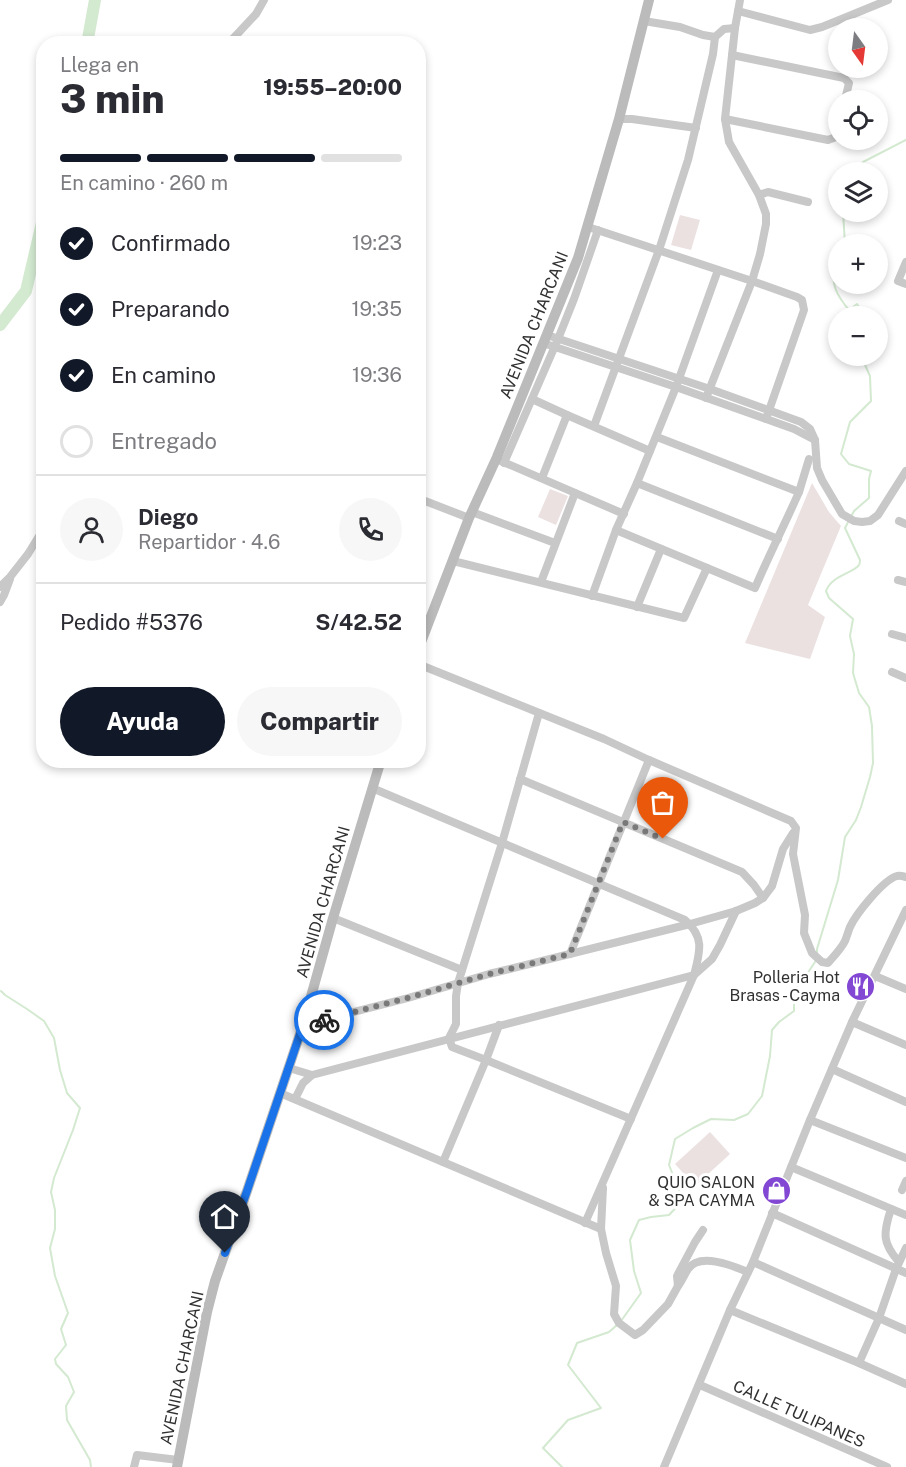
<!DOCTYPE html>
<html lang="es">
<head>
<meta charset="utf-8">
<style>
	:root { --surface:#fff; --page:#f7f7f7; --text:#2b2b33; --muted:#7c7c81; --line:#e1e1e2; --accent:#111827 }
	body { margin:0; font-family:"Public Sans",sans-serif; background:var(--page); color:var(--text); height:100vh; display:flex; flex-direction:column; font-size:22px; white-space:nowrap }
	* { box-sizing:border-box; margin:0 }
	p { font-size:20px; color:var(--muted) }
	.icon { flex:none; width:33px; height:33px; fill:none; stroke:currentColor; stroke-width:2; stroke-linecap:round; stroke-linejoin:round }
	.map { position:relative; flex:1; overflow:hidden }
	.side { position:absolute; left:36px; top:36px; width:390px; height:732px; display:flex; flex-direction:column; background:var(--surface); border-radius:24px; box-shadow:0 3px 9px #0003 }
	.side>* { flex:none }
	.needle { width:39px; rotate:166deg }
	.controls { position:absolute; left:828px; top:18px; display:grid; gap:12px }
	.controls a { display:grid; place-items:center; width:60px; height:60px; border-radius:50%; background:var(--surface); box-shadow:0 3px 9px #0003; font-size:30px }
	.pin { position:absolute; display:grid; place-items:center; width:51px; height:51px; color:#fff; margin:-62px -26px; border-radius:50% 50% 50% 0; rotate:-45deg; box-shadow:0 0 6px #0007 }
	.pin .icon { rotate:45deg }
	.courier { position:absolute; display:grid; place-items:center; width:60px; height:60px; margin:-30px; border:4px solid #1a73e8; border-radius:50%; background:#fff; color:#222; box-shadow:0 2px 8px #0007 }
	.head em { font-style:normal; font-weight:800 }
	.head div { display:flex; flex-direction:column-reverse }
	.head { display:flex; align-items:center; justify-content:space-between; height:102px; padding:0 24px }
	h1 { font-size:39px; font-weight:800; line-height:45px }
	.bar { display:grid; grid-template-columns:repeat(4,1fr); gap:9px 6px; align-content:center; height:72px; padding:0 24px }
	.bar i { height:8px; border-radius:4px; background:var(--line) }
	.bar .current { background:var(--accent) }
	.bar p { grid-column:span 4 }
	.line { display:flex; align-items:center; gap:15px; padding:0 24px; border-top:2px solid var(--line) }
	.line div { flex:1 }
	.round { display:grid; place-items:center; flex:none; width:63px; height:63px; border-radius:32px; background:var(--page) }
	ol { padding:0 24px; list-style:none }
	li { display:flex; align-items:center; gap:18px; height:66px }
	li p { margin-inline-start:auto }
	li .icon { padding:6px; border-radius:50%; background:var(--accent); color:#fff; stroke-width:4 }
	li:last-child { color:var(--muted) }
	li i { width:33px; height:33px; border:3px solid var(--line); border-radius:50% }
	.primary-button { display:flex; gap:12px; margin-top:auto; padding:12px 24px }
	.primary-button a { flex:1; height:69px; border-radius:36px; background:var(--accent); color:#fff; font-size:24px; font-weight:800; line-height:69px; text-align:center }
	.primary-button a+a { background:var(--page); color:var(--text) }
	.map>svg:first-child { display:block }
</style>
</head>
<body>
<div class="map">
<svg width="906" height="1467" viewBox="0 0 906 1467">
	<rect width="100%" height="100%" fill="#fff"/>
	<g fill="#ece1e1">
		<polygon points="680,215 700,220 691,250 671,245"/>
		<polygon points="812,483 829,512 841,526 808,605 825,617 810,659 745,643"/>
		<polygon points="550,489 568,496 556,525 538,517"/>
		<polygon points="710,1132 730,1154 695,1186 675,1164"/>
	</g>
	<g fill="none" stroke-linecap="round" stroke-linejoin="round">
		<g stroke="#d3e9d0" stroke-width="2">
			<polyline points="854,172 863,162 906,140"/>
			<polyline points="843,212 845,244"/>
			<path d="M838,267C827,281 839,298 849,310L857,304L863,313L862,316"/>
			<path d="M817,953V949L838,880L845,837L856,820L861,807L870,777L873,763L872,726L869,707L859,693L853,673L854,654L850,636L853,619L829,598L826,591C832,575 854,573 859,565C860,563 860,561 860,560L845,528L854,511L869,498V479L871,471L849,464L841,454L850,422L871,401L870,376L861,356"/>
			<polyline points="1,991 5,995 27,1009 44,1021 54,1038 60,1070 67,1093 80,1108 73,1130 54,1178 51,1192 55,1210 55,1229 50,1248 55,1276 68,1313 61,1329 66,1345 55,1359 56,1364 68,1377 74,1392 66,1406 67,1420 90,1460 91,1467"/>
			<polyline points="621,1321 641,1293 634,1271 630,1240 639,1220 651,1217 669,1215 683,1200 669,1165 675,1139 693,1128 711,1119 734,1120 748,1114 762,1096 770,1056 772,1030 779,1022 794,1011 794,989 803,980 817,959"/>
			<polyline points="562,1467 543,1448 568,1420 601,1408 568,1365 577,1343 609,1332 617,1325"/>
		</g>
		<g stroke="#d3e9d0" stroke-width="12">
			<polyline points="87,44 95,0"/>
			<polyline points="0,325 26,291 44,214"/>
		</g>
		<g stroke="#c8c8c8" stroke-width="8">
			<polyline points="738,11 810,30 822,27 888,0"/>
			<polyline points="644,21 680,27 703,35 715,37"/>
			<polyline points="228,44 256,14 264,0"/>
			<polyline points="732,55 844,78 849,83 845,100"/>
			<polyline points="619,119 632,119 696,128"/>
			<polyline points="725,119 828,140 836,137 838,128"/>
			<polyline points="759,195 768,192 808,202"/>
			<polyline points="588,227 752,281 797,297 802,300 804,310 766,419"/>
			<polyline points="906,262 898,281 906,284"/>
			<polyline points="547,335 710,389 801,422 810,429 815,440 817,468 822,480 842,514 854,521 862,522 870,521 878,515 906,471"/>
			<polyline points="543,343 676,387 794,429 815,440"/>
			<polyline points="706,398 752,281 760,254 766,224 766,214 759,195 729,142 725,119 735,28 740,0"/>
			<polyline points="532,399 567,415 650,451"/>
			<polyline points="594,426 659,250 688,160 713,54 715,37 724,29 735,28"/>
			<polyline points="501,461 624,514"/>
			<polyline points="504,463 558,339 574,299 598,230"/>
			<polyline points="542,478 567,415"/>
			<polyline points="637,483 778,539"/>
			<polyline points="799,492 809,459"/>
			<polyline points="418,501 420,499 469,518"/>
			<polyline points="472,512 555,543"/>
			<polyline points="899,521 906,524"/>
			<path d="M616,530L755,588C769,555 785,524 799,492L657,437"/>
			<polyline points="453,561 684,618 707,568"/>
			<polyline points="898,580 906,582"/>
			<polyline points="541,582 575,493"/>
			<polyline points="0,587 10,577 28,554 44,528"/>
			<polyline points="592,596 616,530 637,483 676,387 718,270"/>
			<polyline points="0,602 4,595 10,579"/>
			<polyline points="637,607 661,549"/>
			<polyline points="892,634 906,638"/>
			<path d="M418,664L604,739L649,760L791,821L796,828L793,854L805,915L804,933L812,953L822,962L828,963C834,956 841,949 845,941C847,936 848,932 850,927C856,914 883,880 897,876C901,875 902,876 906,877"/>
			<polyline points="892,672 906,678"/>
			<polyline points="539,713 502,843 458,983 456,996 456,1024 449,1038 452,1047 486,1060 631,1119"/>
			<polyline points="520,779 742,872 754,885 763,898"/>
			<path d="M372,788L685,920C705,937 700,952 694,975L585,1223"/>
			<polyline points="333,918 462,970"/>
			<polyline points="570,954 649,760"/>
			<polyline points="875,976 906,989"/>
			<polyline points="852,1022 906,1045"/>
			<polyline points="303,1025 408,998 489,974 690,924 736,911 755,903 763,898 772,886 783,849 793,833"/>
			<polyline points="289,1068 312,1075"/>
			<polyline points="832,1069 906,1102"/>
			<polyline points="280,1093 601,1229"/>
			<polyline points="295,1099 303,1083 312,1075 694,975 712,959 720,945 736,911"/>
			<polyline points="810,1120 906,1158"/>
			<polyline points="443,1162 486,1060 499,1025"/>
			<polyline points="791,1167 906,1215"/>
			<polyline points="603,1188 601,1229 606,1253 616,1286 614,1314 619,1323 635,1335 643,1330 668,1304 678,1286 677,1276 695,1242 703,1230"/>
			<polyline points="902,1190 906,1181"/>
			<path d="M891,1209C883,1233 882,1243 899,1262"/>
			<polyline points="772,1213 906,1273"/>
			<polyline points="753,1262 906,1330"/>
			<path d="M678,1286C682,1281 684,1275 688,1269C700,1252 733,1266 748,1272"/>
			<polyline points="730,1310 859,1363 906,1384"/>
			<polyline points="859,1363 879,1318 896,1269 906,1248"/>
			<polyline points="700,1385 887,1467"/>
			<polyline points="134,1467 137,1455 178,1460"/>
			<polyline points="664,1467 730,1310 753,1262 810,1120 852,1022 906,910"/>
		</g>
		<g stroke="#bbb" stroke-width="10">
			<polyline points="418,650 469,518 497,457 578,258 619,119 649,0"/>
			<polyline points="177,1467 207,1312 215,1281 247,1191 303,1025 333,918 381,760"/>
		</g>
	</g>
	<g fill="none" stroke-linecap="round" stroke-linejoin="round">
		<polyline stroke="#797979" stroke-width="6" stroke-dasharray="0 10.8" points="324,1020 408,998 489,974 570,954 623,822 663,839"/>
		<polyline stroke="#1a73e8" stroke-width="8" points="225,1253 247,1191 303,1025 324,1020"/>
	</g>
	<defs>
		<symbol id="restaurant-disc" viewBox="-11 -11 22 22"><circle r="9.5" fill="#8348d3" stroke="#fff"/><path d="M-5-6h1v4h1v-4h1v4h1v-4h1v5L-1.5 .5V6h-2V.5L-5-1ZM5-6V6H3V1.5H1.5Q1.5-4 5-6Z" fill="#fff"/></symbol>
		<symbol id="shop-disc" viewBox="-11 -11 22 22"><circle r="9.5" fill="#8348d3" stroke="#fff"/><path d="M-5-2.5h2.3a2.7 3.5 0 0 1 5.4 0H5L5.5 6h-11ZM-1.5-2.5h3a1.5 2.3 0 0 0-3 0Z" fill="#fff"/></symbol>
	</defs>
	<g fill-rule="evenodd">
		<use href="#restaurant-disc" x="844" y="970" width="33" height="33"/>
		<use href="#shop-disc" x="760" y="1174" width="33" height="33"/>
	</g>
	<g text-anchor="middle" dominant-baseline="central" stroke-width="6" stroke-linejoin="round" paint-order="stroke">
		<g font-size="16" fill="#313131" stroke="#fff">
			<text transform="translate(534 325) rotate(-68)">AVENIDA CHARCANI</text>
			<text transform="translate(323 902) rotate(-74)">AVENIDA CHARCANI</text>
			<text transform="translate(182 1368) rotate(-78)">AVENIDA CHARCANI</text>
			<text transform="translate(799 1414) rotate(24)">CALLE TULIPANES</text>
		</g>
		<g font-size="16" fill="#313131" stroke="#fff" text-anchor="end">
			<text x="840" y="977">Polleria Hot<tspan x="840" dy="18">Brasas - Cayma</tspan></text>
			<text x="755" y="1182">QUIO SALON<tspan x="755" dy="18">&amp; SPA CAYMA</tspan></text>
		</g>
	</g>
</svg>
<div class="controls">
<a><svg class="needle" viewBox="-14 -14 28 28"><path d="M0-13l5 13h-10z" fill="#e53935"/><path d="M0 13l5-13h-10z" fill="#7c7c81"/></svg></a>
<a><svg class="icon" aria-label="locate" viewBox="0 0 24 24"><circle cx="12" cy="12" r="6"/><path d="M12 2v4M12 18v4M2 12h4M18 12h4"/></svg></a>
<a><svg class="icon" aria-label="layers" viewBox="0 0 24 24"><path d="M12 4l9 5-9 5-9-5zM3 14l9 5 9-5"/></svg></a>
<a>+</a>
<a>−</a>
</div>
<div class="pin" style="left:663px;top:839px;background:#ea580c"><svg class="icon" aria-label="bag" viewBox="0 0 24 24"><path d="M5 8h14l-1 12H6zM9 8a3 3 0 0 1 6 0"/></svg></div>
<div class="pin" style="left:225px;top:1253px;background:#1f2937"><svg class="icon" aria-label="home" viewBox="0 0 24 24"><path d="M3 11l9-7 9 7M6 9v11h12V9"/></svg></div>
<div class="courier" style="left:324px;top:1020px"><svg class="icon" aria-label="bike" viewBox="0 0 24 24"><circle cx="6" cy="16" r="4"/><circle cx="18" cy="16" r="4"/><path d="M6 16l4-8h5l3 8M10 8l3 8H6M13 5h3"/></svg></div>
<section class="side">
<div class="head"><div><h1>3 min</h1><p>Llega en</p></div><em>19:55–20:00</em></div>
<div class="bar"><i class="current"></i><i class="current"></i><i class="current"></i><i></i><p>En camino · 260 m</p></div>
<ol>
<li><svg class="icon" aria-label="check" viewBox="0 0 24 24"><path d="M5 12l5 5 9-10"/></svg>Confirmado<p>19:23</p></li>
<li><svg class="icon" aria-label="check" viewBox="0 0 24 24"><path d="M5 12l5 5 9-10"/></svg>Preparando<p>19:35</p></li>
<li><svg class="icon" aria-label="check" viewBox="0 0 24 24"><path d="M5 12l5 5 9-10"/></svg>En camino<p>19:36</p></li>
<li><i></i>Entregado</li>
</ol>
<div class="line" style="height:108px"><a class="round"><svg class="icon" aria-label="person" viewBox="0 0 24 24"><circle cx="12" cy="8" r="4"/><path d="M4 21q1-7 8-7t8 7"/></svg></a><div><b>Diego</b><p>Repartidor · 4.6</p></div><a class="round"><svg class="icon" aria-label="phone" viewBox="0 0 24 24"><path d="M5 4h4l2 5-3 2q2 4 5 5l2-3 5 2v4C11 20 4 13 5 4z"/></svg></a></div>
<div class="line" style="height:78px"><div>Pedido #5376</div><b>S/42.52</b></div>
<div class="primary-button"><a>Ayuda</a><a>Compartir</a></div>
</section>
</div>
</body>
</html>
